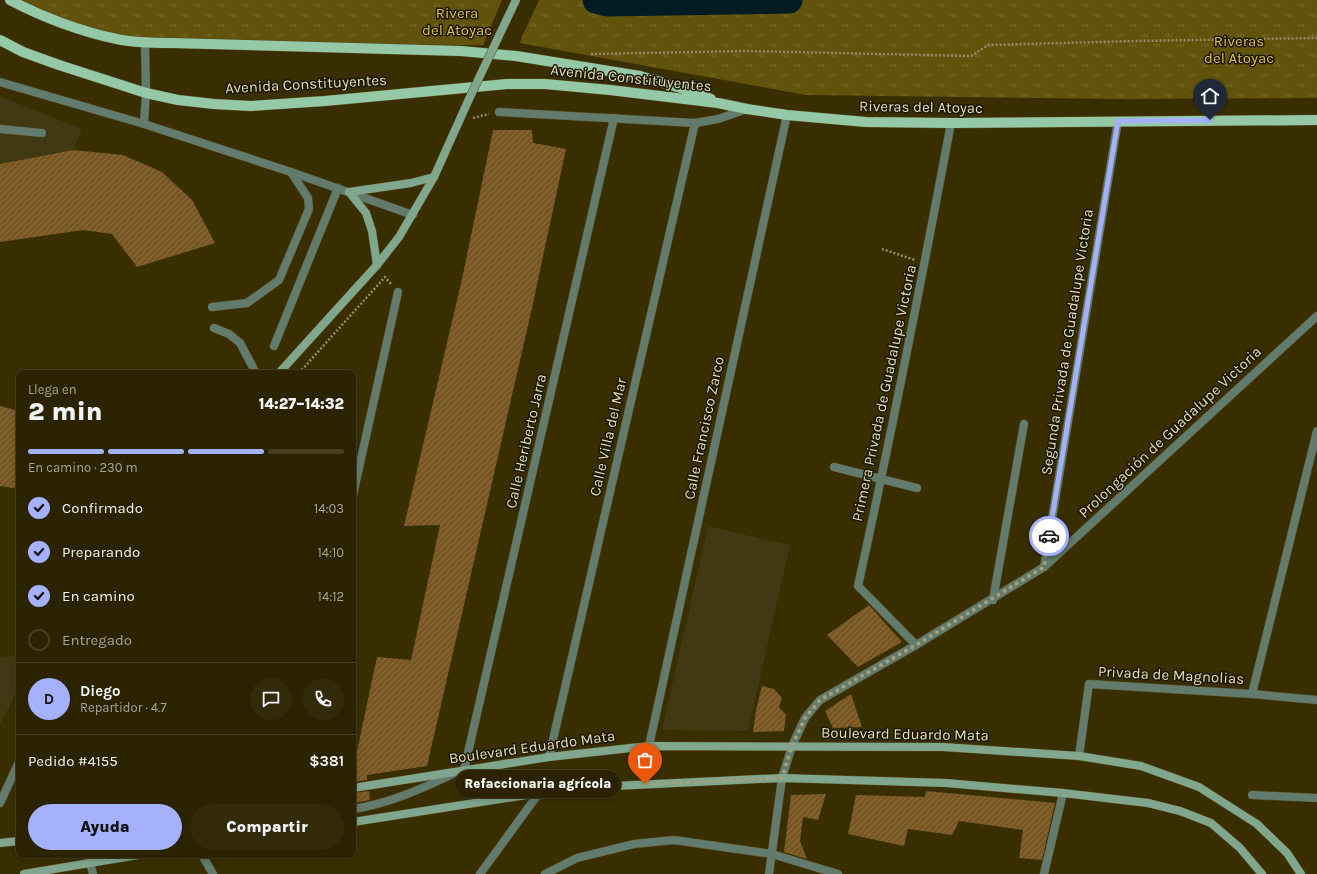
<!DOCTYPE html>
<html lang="es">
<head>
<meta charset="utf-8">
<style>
	:root { --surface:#2b2200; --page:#332a0a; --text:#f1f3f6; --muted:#a6a499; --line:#473f22; --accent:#a5b1fc }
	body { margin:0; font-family:Karla,sans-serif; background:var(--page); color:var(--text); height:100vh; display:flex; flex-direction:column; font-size:15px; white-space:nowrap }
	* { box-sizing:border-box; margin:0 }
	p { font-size:13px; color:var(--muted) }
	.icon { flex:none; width:22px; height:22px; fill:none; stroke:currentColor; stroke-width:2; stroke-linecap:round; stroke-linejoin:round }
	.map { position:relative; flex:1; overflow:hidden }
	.panel { position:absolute; left:16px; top:370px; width:340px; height:488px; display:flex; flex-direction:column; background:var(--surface); border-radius:8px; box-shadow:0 2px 6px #0003,0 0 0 1px var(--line) }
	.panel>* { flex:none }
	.pin { position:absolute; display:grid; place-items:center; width:34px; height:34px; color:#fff; margin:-41px -17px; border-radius:50% 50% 50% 0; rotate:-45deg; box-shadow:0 0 4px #0007 }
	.pin .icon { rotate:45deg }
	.courier { position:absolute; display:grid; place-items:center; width:40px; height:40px; margin:-20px; border:3px solid #a5b1fc; border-radius:50%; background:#fff; color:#222; box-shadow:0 1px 5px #0007 }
	.bubble { position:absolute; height:28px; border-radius:14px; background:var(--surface); box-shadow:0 2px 6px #0003,0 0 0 1px var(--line); font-size:13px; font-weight:800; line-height:28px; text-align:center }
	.summary em { font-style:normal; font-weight:800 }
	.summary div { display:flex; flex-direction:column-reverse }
	.summary { display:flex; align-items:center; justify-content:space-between; height:68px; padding:0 12px }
	h1 { font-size:26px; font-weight:800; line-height:30px }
	.bar { display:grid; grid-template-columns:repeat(4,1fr); gap:6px 4px; align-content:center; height:48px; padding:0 12px }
	.bar i { height:5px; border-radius:3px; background:var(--line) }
	.bar .on { background:var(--accent) }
	.bar p { grid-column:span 4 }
	.line { display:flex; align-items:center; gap:10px; padding:0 12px; border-top:1px solid var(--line) }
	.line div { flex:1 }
	.round { display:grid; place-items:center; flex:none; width:42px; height:42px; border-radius:21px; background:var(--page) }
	ol { padding:0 12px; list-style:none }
	li { display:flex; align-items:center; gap:12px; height:44px }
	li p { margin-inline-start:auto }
	li .icon { padding:4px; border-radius:50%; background:var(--accent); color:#111; stroke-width:4 }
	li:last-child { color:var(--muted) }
	li i { width:22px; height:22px; border:2px solid var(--line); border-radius:50% }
	.action { display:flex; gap:8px; margin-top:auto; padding:8px 12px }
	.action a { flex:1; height:46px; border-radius:24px; background:var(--accent); color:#111; font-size:16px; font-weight:800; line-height:46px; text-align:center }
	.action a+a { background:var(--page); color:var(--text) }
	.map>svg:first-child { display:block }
</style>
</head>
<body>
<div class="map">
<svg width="1317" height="874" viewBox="0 0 1317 874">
	<defs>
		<pattern id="park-tufts" width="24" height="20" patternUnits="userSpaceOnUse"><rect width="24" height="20" fill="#62530c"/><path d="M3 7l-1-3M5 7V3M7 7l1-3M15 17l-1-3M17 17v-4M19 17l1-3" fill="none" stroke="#786b2e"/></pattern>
		<pattern id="building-hatch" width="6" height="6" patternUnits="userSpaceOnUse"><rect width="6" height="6" fill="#785722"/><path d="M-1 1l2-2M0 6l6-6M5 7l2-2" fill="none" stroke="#8b6f40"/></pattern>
	</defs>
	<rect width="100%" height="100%" fill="#392e00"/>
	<g fill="#413914">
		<polygon points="0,96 82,129 73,150 0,164"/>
		<polygon points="708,526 790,545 748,731 662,730"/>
		<polygon points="19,655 19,686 0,725 0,658"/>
	</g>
	<g fill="url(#park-tufts)">
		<polygon points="22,0 502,0 483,45 145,43 94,34"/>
		<polygon points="539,0 1317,0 1317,98 1121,99 806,95 520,43 522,37"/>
	</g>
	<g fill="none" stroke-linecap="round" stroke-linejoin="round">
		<polyline stroke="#001b22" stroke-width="27" points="596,0 607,3 789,0"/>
	</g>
	<g fill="url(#building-hatch)">
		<polygon points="493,130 532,130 533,143 566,149 532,308 427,766 367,775 367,780 353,782 353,770 377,657 411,660 440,525 404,526 462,279"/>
		<polygon points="73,150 123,155 162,172 192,200 215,243 137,267 112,234 83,230 0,242 0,164"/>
		<polygon points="0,406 19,411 19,489 0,486"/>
		<polygon points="869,605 902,642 858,667 827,635"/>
		<polygon points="762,686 774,689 782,698 779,707 786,715 784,731 753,732 756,710"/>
		<polygon points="851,694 862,727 833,728 825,711"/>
		<polygon points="369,791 370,800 353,803 353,793"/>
		<polygon points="926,791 1055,803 1042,860 1019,858 1023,830 959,821 952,835 908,829 904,846 848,834 856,795 925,797"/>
		<polygon points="826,794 818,820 803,817 800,841 807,859 784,852 791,795"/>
	</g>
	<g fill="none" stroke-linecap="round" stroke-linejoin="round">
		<defs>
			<g id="lane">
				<polyline points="0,129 42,133"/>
				<polyline points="212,307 247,303 279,280 309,209 308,198 291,172"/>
				<polyline points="214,328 229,334 240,343 256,373"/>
				<polyline points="274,346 338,188"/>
				<path d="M353,809C388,804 421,789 453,774"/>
				<polyline points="90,862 93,874"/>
			</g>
			<g id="street">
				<polyline points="0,82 144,124 291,172 413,215"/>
				<polyline points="499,112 695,123 718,119 747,109"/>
				<polyline points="144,124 146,93 145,43"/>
				<polyline points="834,467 917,488"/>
				<polyline points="353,495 398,292"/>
				<polyline points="1044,567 1118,121"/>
				<polyline points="993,600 1024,424"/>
				<path d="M916,645L858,586C892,432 922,278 951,123"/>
				<polyline points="1252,694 1317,431"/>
				<polyline points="649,746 787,115"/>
				<polyline points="1079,756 1089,684 1252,694 1317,700"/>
				<polyline points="549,757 695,123"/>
				<polyline points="464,770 614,118"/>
				<polyline points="1252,795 1317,798"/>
				<polyline points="0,803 19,762"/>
				<polyline points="202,855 213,874"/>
				<polyline points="480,874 539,793"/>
				<polyline points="545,874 577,858 634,844 674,840 772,854 838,874"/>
				<polyline points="769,874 782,778 792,746 805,718 820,700 916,645 1044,567 1317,316"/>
				<polyline points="1044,874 1063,793"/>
			</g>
			<g id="secondary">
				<polyline points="349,192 411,183 434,177"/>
				<polyline points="349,192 366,213 372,231 377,265"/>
				<polyline points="279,373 377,265 399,237 434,177 469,99"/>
				<polyline points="353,788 549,757 649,746 943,747 1079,756 1141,766 1199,787 1257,824 1287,853 1301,874"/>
				<polyline points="353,822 539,793 614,786 782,778 946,783 1063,793 1148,803 1180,811 1211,823 1240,848 1262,874"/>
				<polyline points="0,843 19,841"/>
				<polyline points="24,874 138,855"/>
			</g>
			<g id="primary">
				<path d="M10,0C42,17 82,32 117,39C135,43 154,43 172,43L461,51L516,56L640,76L691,91L711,99"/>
				<polyline points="0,40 23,52 59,65 146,93 178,100 214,104 251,106 325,101 507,84 545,84 610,90 718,103 747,109 787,115 866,122 951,123 1317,120"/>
			</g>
		</defs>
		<use href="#lane" stroke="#544a1f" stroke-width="9"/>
		<use href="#street" stroke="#544a1f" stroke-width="9"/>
		<use href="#secondary" stroke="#544a1f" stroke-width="9"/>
		<use href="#primary" stroke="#544a1f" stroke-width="11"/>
		<g stroke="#958c66" stroke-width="2.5" stroke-dasharray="2 2" stroke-linecap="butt">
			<polyline points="591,54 747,51 971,56 988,45 1135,41 1317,38"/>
			<polyline points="473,118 489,114"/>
			<polyline points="882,249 915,260"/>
			<polyline points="299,373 385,277 391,284"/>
		</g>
		<use href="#lane" stroke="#637b6c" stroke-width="8"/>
		<use href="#street" stroke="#637b6c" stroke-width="8"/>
		<use href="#secondary" stroke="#80a68d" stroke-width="8"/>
		<use href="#primary" stroke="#95c8a7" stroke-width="10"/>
		<defs>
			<polyline id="secondary-bridge" points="469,99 516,0"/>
		</defs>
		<use href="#secondary-bridge" stroke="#544a1f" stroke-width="9" stroke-linecap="butt"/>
		<use href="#secondary-bridge" stroke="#80a68d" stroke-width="8"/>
	</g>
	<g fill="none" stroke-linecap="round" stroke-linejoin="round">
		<polyline stroke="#a8a07c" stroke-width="4" stroke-dasharray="0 7.2" points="645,784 782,778 792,746 805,718 820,700 916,645 1044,567 1049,536"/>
		<polyline stroke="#a5b1fc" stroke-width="5" points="1049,536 1118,121 1210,120"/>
	</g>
	<g text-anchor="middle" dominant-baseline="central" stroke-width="3" stroke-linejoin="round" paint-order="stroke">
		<g font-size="15" fill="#d9c056" stroke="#1c1701">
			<text x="457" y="13">Rivera<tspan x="457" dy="17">del Atoyac</tspan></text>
			<text x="1239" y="41">Riveras<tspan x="1239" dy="17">del Atoyac</tspan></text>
		</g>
		<g font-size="15" fill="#e4ddbf" stroke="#1c1701">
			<text transform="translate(631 78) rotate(6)">Avenida Constituyentes</text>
			<text transform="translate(306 84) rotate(-3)">Avenida Constituyentes</text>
			<text transform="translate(921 107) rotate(1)">Riveras del Atoyac</text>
			<text transform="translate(1067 342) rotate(-81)">Segunda Privada de Guadalupe Victoria</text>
			<text transform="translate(884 393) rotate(-78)">Primera Privada de Guadalupe Victoria</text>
			<text transform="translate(704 428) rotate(-78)">Calle Francisco Zarco</text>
			<text transform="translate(1170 432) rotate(-43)">Prolongación de Guadalupe Victoria</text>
			<text transform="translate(608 437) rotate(-77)">Calle Villa del Mar</text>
			<text transform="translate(526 441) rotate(-77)">Calle Heriberto Jarra</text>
			<text transform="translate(1171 675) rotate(3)">Privada de Magnolias</text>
			<text transform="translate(905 734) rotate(1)">Boulevard Eduardo Mata</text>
			<text transform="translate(532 747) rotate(-8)">Boulevard Eduardo Mata</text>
		</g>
	</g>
</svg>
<div class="pin" style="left:645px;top:784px;background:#ea580c"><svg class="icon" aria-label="bag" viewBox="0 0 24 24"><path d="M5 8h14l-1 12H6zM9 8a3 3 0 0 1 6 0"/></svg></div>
<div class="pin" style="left:1210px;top:120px;background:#1f2937"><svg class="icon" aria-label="home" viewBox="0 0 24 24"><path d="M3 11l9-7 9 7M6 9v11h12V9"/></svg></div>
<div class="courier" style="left:1049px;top:536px"><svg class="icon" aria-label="car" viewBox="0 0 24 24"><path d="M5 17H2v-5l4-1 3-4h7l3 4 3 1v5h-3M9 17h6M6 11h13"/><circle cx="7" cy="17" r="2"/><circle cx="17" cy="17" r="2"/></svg></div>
<div class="bubble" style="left:455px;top:770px;width:166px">Refaccionaria agrícola</div>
<section class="panel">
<div class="summary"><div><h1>2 min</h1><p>Llega en</p></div><em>14:27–14:32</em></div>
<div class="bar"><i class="on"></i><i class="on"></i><i class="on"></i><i></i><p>En camino · 230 m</p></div>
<ol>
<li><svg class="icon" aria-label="check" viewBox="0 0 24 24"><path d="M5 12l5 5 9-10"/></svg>Confirmado<p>14:03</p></li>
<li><svg class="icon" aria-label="check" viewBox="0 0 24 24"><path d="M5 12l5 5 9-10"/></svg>Preparando<p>14:10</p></li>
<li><svg class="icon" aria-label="check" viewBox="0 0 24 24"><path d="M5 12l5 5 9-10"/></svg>En camino<p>14:12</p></li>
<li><i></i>Entregado</li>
</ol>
<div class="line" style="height:72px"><b class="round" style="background:var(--accent);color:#111">D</b><div><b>Diego</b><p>Repartidor · 4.7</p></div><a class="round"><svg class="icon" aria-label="chat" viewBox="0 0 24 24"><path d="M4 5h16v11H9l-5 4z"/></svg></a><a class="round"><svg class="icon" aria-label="phone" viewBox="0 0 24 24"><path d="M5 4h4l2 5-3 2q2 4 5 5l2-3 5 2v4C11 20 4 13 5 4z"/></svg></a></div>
<div class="line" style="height:52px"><div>Pedido #4155</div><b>$381</b></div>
<div class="action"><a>Ayuda</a><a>Compartir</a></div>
</section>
</div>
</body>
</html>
